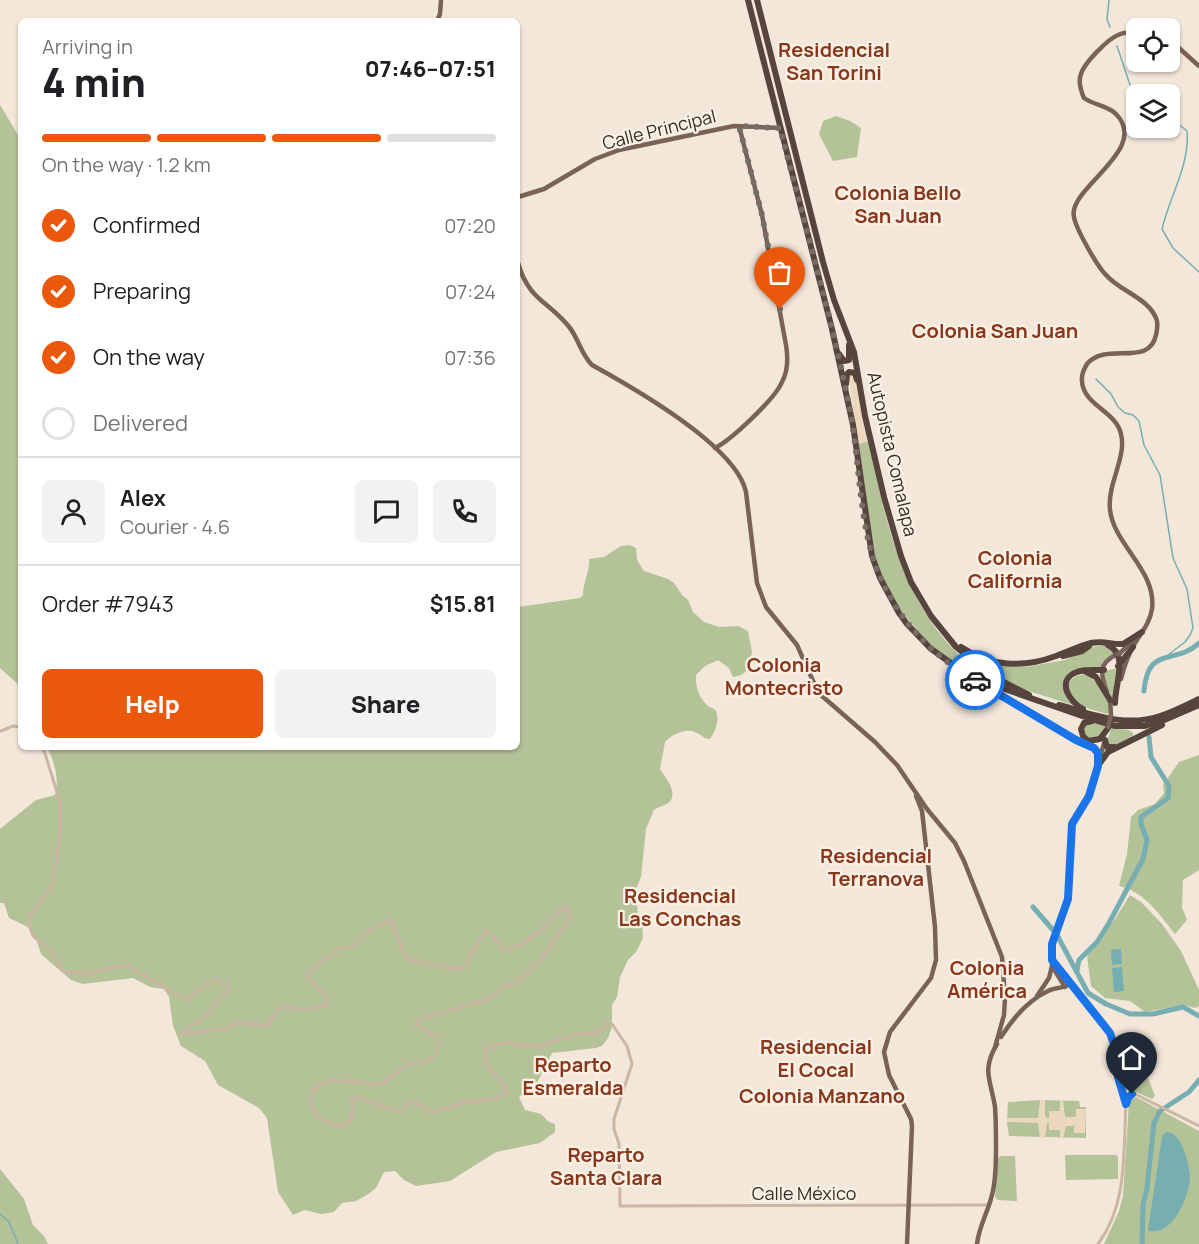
<!DOCTYPE html>
<html lang="en">
<head>
<meta charset="utf-8">
<style>
	:root { --surface:#fff; --page:#f2f2f2; --text:#202124; --muted:#757577; --line:#e0e0e0; --accent:#ea580c }
	body { margin:0; font-family:Manrope,sans-serif; background:var(--page); color:var(--text); height:100vh; display:flex; flex-direction:column; font-size:22px; white-space:nowrap }
	* { box-sizing:border-box; margin:0 }
	p { font-size:20px; color:var(--muted) }
	.icon { flex:none; width:33px; height:33px; fill:none; stroke:currentColor; stroke-width:2; stroke-linecap:round; stroke-linejoin:round }
	.map { position:relative; flex:1; overflow:hidden }
	.sheet { position:absolute; left:18px; top:18px; width:502px; height:732px; display:flex; flex-direction:column; background:var(--surface); border-radius:9px; box-shadow:0 2px 4px #0004 }
	.sheet>* { flex:none }
	.fabs { position:absolute; left:1126px; top:18px; display:grid; gap:12px }
	.fabs a { display:grid; place-items:center; width:54px; height:54px; border-radius:9px; background:var(--surface); box-shadow:0 2px 4px #0004; font-size:30px }
	.pin { position:absolute; display:grid; place-items:center; width:51px; height:51px; color:#fff; margin:-62px -26px; border-radius:50% 50% 50% 0; rotate:-45deg; box-shadow:0 0 6px #0007 }
	.pin .icon { rotate:45deg }
	.courier { position:absolute; display:grid; place-items:center; width:60px; height:60px; margin:-30px; border:4px solid #1a73e8; border-radius:50%; background:#fff; color:#222; box-shadow:0 2px 8px #0007 }
	.summary em { font-style:normal; font-weight:800 }
	.summary div { display:flex; flex-direction:column-reverse }
	.summary { display:flex; align-items:center; justify-content:space-between; height:102px; padding:0 24px }
	h1 { font-size:39px; font-weight:800; line-height:45px }
	.bar { display:grid; grid-template-columns:repeat(4,1fr); gap:9px 6px; align-content:center; height:72px; padding:0 24px }
	.bar i { height:8px; border-radius:4px; background:var(--line) }
	.bar .selected { background:var(--accent) }
	.bar p { grid-column:span 4 }
	.line { display:flex; align-items:center; gap:15px; padding:0 24px; border-top:2px solid var(--line) }
	.line div { flex:1 }
	.round { display:grid; place-items:center; flex:none; width:63px; height:63px; border-radius:9px; background:var(--page) }
	ol { padding:0 24px; list-style:none }
	li { display:flex; align-items:center; gap:18px; height:66px }
	li p { margin-inline-start:auto }
	li .icon { padding:6px; border-radius:50%; background:var(--accent); color:#fff; stroke-width:4 }
	li:last-child { color:var(--muted) }
	li i { width:33px; height:33px; border:3px solid var(--line); border-radius:50% }
	.action { display:flex; gap:12px; margin-top:auto; padding:12px 24px }
	.action a { flex:1; height:69px; border-radius:9px; background:var(--accent); color:#fff; font-size:24px; font-weight:800; line-height:69px; text-align:center }
	.action a+a { background:var(--page); color:var(--text) }
	.map>svg:first-child { display:block }
</style>
</head>
<body>
<div class="map">
<svg width="1199" height="1244" viewBox="0 0 1199 1244">
	<rect width="100%" height="100%" fill="#f2e7d9"/>
	<g fill="#b4c298">
		<polygon points="0,105 21,140 21,687 0,668"/>
		<polygon points="836,116 850,121 861,128 857,157 833,161 819,134 823,121"/>
		<path d="M869,441C884,516 901,598 958,654C973,668 991,678 1007,689L971,675L931,647L896,604L882,576L874,552L858,444Z"/>
		<path d="M630,545L636,548L637,560L644,571L668,579L674,583L682,595L688,600L693,612L704,622L719,627L738,626L748,631L752,652L750,668L741,675L733,677L729,668L718,660L705,666L696,675C695,686 699,698 708,706C711,708 714,708 716,711C720,719 715,733 710,739C704,739 703,736 697,733C687,727 672,734 665,742L660,769C665,777 680,794 668,803C664,806 658,807 654,810L646,829L641,877L636,889L638,918L642,925L643,938L636,952L628,960L620,977L617,997L612,1005V1027L608,1038L602,1046L596,1048L552,1053L536,1085L519,1097L525,1110L541,1114L549,1122L555,1124V1132L540,1143L496,1152L450,1181L416,1186L404,1180L395,1171L384,1172L376,1188L367,1195L356,1201L342,1203L334,1212L321,1214L305,1210L293,1215L278,1192L267,1118L259,1108L218,1085L205,1061L181,1046L173,1026L169,997L164,989L150,987L133,978L83,984L71,980L41,954L36,939L28,927L9,918L4,903H0V829L36,800L55,795C60,780 54,761 47,747H518V607L580,598L583,595C583,582 590,572 589,559L604,557L621,546Z"/>
		<polygon points="1105,645 1117,653 1105,660 1101,669 1073,671 1064,691 1067,699 1073,705 1022,689 997,676 970,654 1005,666 1026,667 1065,660 1092,647"/>
		<polygon points="1118,668 1114,702 1104,680 1104,671"/>
		<path d="M1085,674C1098,681 1113,699 1108,714C1096,711 1063,704 1069,684C1072,677 1078,675 1085,674Z"/>
		<polygon points="1093,723 1105,726 1099,737 1090,739 1084,736 1084,725"/>
		<polygon points="1111,728 1129,730 1133,733 1133,736 1112,747 1107,742"/>
		<path d="M1199,755V870L1183,880L1182,907L1187,920L1175,934C1160,915 1144,891 1119,886L1127,854L1131,817L1138,810L1155,804L1164,793L1163,785L1179,762Z"/>
		<polygon points="1130,895 1141,902 1162,924 1181,951 1199,990 1199,1006 1195,1008 1184,1005 1145,1012 1130,1001 1105,998 1091,986 1087,956 1115,919"/>
		<polygon points="1143,1065 1155,1096 1152,1099 1136,1092 1128,1083 1128,1071"/>
		<polygon points="1136,1097 1199,1131 1199,1244 1104,1244 1119,1211 1123,1196 1129,1102"/>
		<polygon points="1040,1100 1079,1101 1080,1107 1086,1107 1086,1138 1009,1136 1007,1122 1008,1102"/>
		<polygon points="1065,1155 1117,1155 1118,1159 1118,1179 1066,1180"/>
		<polygon points="1001,1156 1015,1156 1017,1201 998,1200 995,1197 998,1158"/>
		<polygon points="0,1169 24,1199 33,1225 44,1236 48,1244 0,1244"/>
	</g>
	<g fill="#ebd8bf">
		<polygon points="850,375 853,375 857,382 869,441 858,443 849,379"/>
		<polygon points="1040,1100 1045,1100 1045,1116 1047,1118 1049,1118 1049,1111 1060,1111 1060,1100 1063,1100 1065,1117 1076,1117 1076,1109 1086,1109 1085,1133 1074,1133 1074,1126 1066,1126 1063,1138 1060,1138 1060,1130 1049,1130 1049,1123 1047,1123 1045,1138 1040,1138 1038,1123 1007,1122 1007,1118 1038,1118"/>
	</g>
	<g fill="#77aeb1">
		<polygon points="1121,949 1122,964 1112,965 1111,950"/>
		<polygon points="1122,967 1124,991 1114,992 1112,968"/>
		<path d="M1166,1132C1181,1130 1190,1166 1190,1178C1189,1197 1171,1239 1148,1230L1162,1137Z"/>
	</g>
	<g fill="none" stroke-linecap="round" stroke-linejoin="round">
		<g stroke="#77aeb1" stroke-width="1.5">
			<polyline points="1109,0 1107,19 1110,27"/>
			<polyline points="1117,46 1130,85 1140,94"/>
			<path d="M1170,117L1187,131C1190,165 1169,198 1162,229L1173,248L1199,272"/>
			<polyline points="1096,379 1111,394 1118,407 1125,413 1133,415 1139,421 1144,445 1160,475 1173,558 1187,589 1193,628 1190,635 1185,642 1164,658"/>
			<polyline points="0,1214 9,1222 18,1244"/>
		</g>
		<g stroke="#77aeb1" stroke-width="5">
			<path d="M1144,691C1148,644 1175,666 1199,643"/>
			<polyline points="1033,907 1053,930"/>
			<polyline points="1057,935 1088,993 1106,1004 1130,1014 1153,1014 1183,1007 1199,1016"/>
			<polyline points="1077,970 1079,960 1097,942 1109,923 1143,859 1147,840 1141,824 1141,817 1168,798 1169,786 1151,757 1149,737"/>
			<polyline points="1142,1244 1143,1205 1147,1188 1154,1123 1160,1111 1189,1092 1199,1080"/>
		</g>
		<g stroke="#cbb6a4" stroke-width="3">
			<polyline points="1,731 13,726 21,727"/>
			<path d="M43,747L60,802V832L53,884L30,916L29,924L33,936L51,952L64,972L87,973L127,965L186,1000L216,978L229,987C226,999 213,1002 210,1013L182,1032L184,1035L228,1028L236,1023L268,1025C280,1003 280,1007 302,1009C310,1010 319,1006 327,1005L328,999L306,975L321,962L342,948L354,946L368,932L390,919L407,959L457,969L467,966C471,952 477,942 486,930L493,936L502,950C523,950 552,922 564,906L568,907L570,912L568,922L549,947L542,959L518,982L506,985L488,999L418,1020L416,1025L439,1038V1048L434,1057L419,1063L408,1064L387,1081L376,1084L337,1080L325,1082L313,1090C307,1115 322,1124 345,1126L352,1118L353,1098H360L396,1111L402,1110L408,1102L418,1104L427,1110L436,1112L465,1102L498,1098L506,1094V1086C495,1073 483,1068 485,1049L505,1042L527,1046H538L576,1034L600,1033L606,1023L612,1024L627,1046L632,1064L614,1119V1129L619,1144L620,1206L989,1205"/>
			<polyline points="1071,985 1110,1033 1115,1047 1118,1077 1126,1103"/>
			<polyline points="1122,1083 1135,1094 1199,1126"/>
			<path d="M1098,1244C1128,1204 1123,1152 1126,1104L1128,1098L1135,1094"/>
		</g>
		<g stroke="#796257" stroke-width="4.5">
			<polyline points="437,21 440,14 441,0"/>
			<polyline points="1170,44 1179,48 1199,66"/>
			<polyline points="518,197 544,189 595,159 619,150 734,126 780,128"/>
			<path d="M518,263C529,301 549,301 570,328C579,340 581,354 592,365C632,387 736,446 746,492L757,583L766,607L797,645L813,681L822,696L875,742L897,765L927,809L955,843L964,861L1002,957L1005,998L1004,1015L995,1047"/>
			<path d="M715,448C731,440 775,399 782,382C788,371 788,357 786,345L762,215L739,126"/>
			<polyline points="1120,653 1134,640"/>
			<path d="M1121,679C1124,667 1128,655 1134,645C1141,633 1150,623 1152,609C1157,571 1114,545 1110,510C1107,484 1127,457 1121,434C1116,411 1083,405 1082,381C1081,375 1084,369 1087,364C1106,341 1149,368 1156,335C1157,330 1158,326 1157,321C1151,299 1120,291 1107,276C1098,268 1076,229 1074,217C1067,188 1151,150 1116,114C1108,106 1094,105 1084,98C1081,91 1078,81 1081,74C1084,63 1108,39 1118,35C1124,32 1131,32 1137,34"/>
			<path d="M1107,692C1100,673 1098,664 1117,654"/>
			<polyline points="1110,699 1111,715"/>
			<polyline points="1052,966 1065,987"/>
			<polyline points="1037,996 1049,978 1052,966 1052,943 1068,899 1072,824 1089,796 1105,740"/>
			<path d="M1001,1037C1013,1018 1027,1001 1048,991C1055,987 1063,989 1070,984L1052,960"/>
			<polyline points="907,1244 912,1126 911,1119 889,1075 884,1052 890,1032 931,978 936,960 935,927 922,811 916,796"/>
			<path d="M977,1244C979,1226 988,1212 992,1195C996,1180 996,1164 996,1149C996,1135 996,1120 995,1107C991,1080 981,1071 997,1044"/>
		</g>
		<g stroke="#57453d" stroke-width="6">
			<polyline points="748,0 832,329 853,425 872,556 880,578 899,613 907,624 930,648 970,677 1088,718 1115,726 1144,726 1162,721 1199,705"/>
			<polyline points="757,0 823,262 834,300 854,352 865,416 884,497 901,556 911,582 931,616 956,647 994,677 1029,695"/>
			<polyline points="839,354 844,361 849,360 849,345"/>
			<polyline points="846,384 847,374 849,372 855,373 857,380"/>
			<path d="M1108,645C1129,655 1115,683 1115,703"/>
			<path d="M961,647C990,667 1024,668 1056,656C1068,652 1079,646 1091,643C1104,640 1112,645 1123,644L1142,632"/>
			<polyline points="1063,656 1082,651 1089,646"/>
			<polyline points="1121,662 1133,647"/>
			<polyline points="1085,671 1096,677 1110,700"/>
			<polyline points="989,688 1076,740 1095,749 1099,755 1098,766"/>
			<path d="M1059,705C1092,714 1125,728 1160,716C1173,712 1186,705 1199,699"/>
			<path d="M1083,709C1070,703 1055,680 1077,672C1084,669 1093,670 1101,670"/>
			<polyline points="1092,721 1084,723 1081,729 1083,736 1088,741 1100,739 1108,728"/>
			<polyline points="1105,740 1107,747 1114,747"/>
			<polyline points="1100,763 1108,752 1162,725"/>
		</g>
		<g stroke="#796257" stroke-width="4.5">
			<polyline points="1117,654 1120,653"/>
			<polyline points="1108,727 1111,715"/>
		</g>
		<g stroke="#57453d" stroke-width="6">
			<polyline points="1118,666 1121,662"/>
			<polyline points="1101,670 1104,670"/>
		</g>
	</g>
	<g fill="none" stroke-linecap="round" stroke-linejoin="round">
		<path stroke="#786d65" stroke-width="6" stroke-dasharray="0 10.8" d="M780,309L762,215L739,126L780,128C804,222 831,315 850,410C860,462 859,533 881,579C901,623 933,656 975,680"/>
		<polyline stroke="#1a73e8" stroke-width="8" points="975,680 1076,740 1094,748 1098,753 1098,766 1089,796 1072,824 1068,899 1052,944 1052,960 1110,1033 1115,1047 1118,1077 1126,1104 1128,1098 1132,1094"/>
	</g>
	<g text-anchor="middle" dominant-baseline="central" stroke-width="4.5" stroke-linejoin="round" paint-order="stroke">
		<g font-size="18" fill="#362b26" stroke="#faf1e5">
			<text transform="translate(659 129) rotate(-14)">Calle Principal</text>
			<text transform="translate(893 454) rotate(77)">Autopista Comalapa</text>
			<text x="804" y="1193">Calle México</text>
		</g>
		<g font-size="20" font-weight="bold" fill="#88371c" stroke="#faf1e5">
			<text x="834" y="49">Residencial<tspan x="834" dy="23">San Torini</tspan></text>
			<text x="898" y="192">Colonia Bello<tspan x="898" dy="23">San Juan</tspan></text>
			<text x="995" y="330">Colonia San Juan</text>
			<text x="1015" y="557">Colonia<tspan x="1015" dy="23">California</tspan></text>
			<text x="784" y="664">Colonia<tspan x="784" dy="23">Montecristo</tspan></text>
			<text x="876" y="855">Residencial<tspan x="876" dy="23">Terranova</tspan></text>
			<text x="680" y="895">Residencial<tspan x="680" dy="23">Las Conchas</tspan></text>
			<text x="987" y="967">Colonia<tspan x="987" dy="23">América</tspan></text>
			<text x="816" y="1046">Residencial<tspan x="816" dy="23">El Cocal</tspan></text>
			<text x="573" y="1064">Reparto<tspan x="573" dy="23">Esmeralda</tspan></text>
			<text x="822" y="1095">Colonia Manzano</text>
			<text x="606" y="1154">Reparto<tspan x="606" dy="23">Santa Clara</tspan></text>
		</g>
	</g>
</svg>
<div class="fabs">
<a><svg class="icon" aria-label="locate" viewBox="0 0 24 24"><circle cx="12" cy="12" r="6"/><path d="M12 2v4M12 18v4M2 12h4M18 12h4"/></svg></a>
<a><svg class="icon" aria-label="layers" viewBox="0 0 24 24"><path d="M12 4l9 5-9 5-9-5zM3 14l9 5 9-5"/></svg></a>
</div>
<div class="pin" style="left:780px;top:309px;background:#ea580c"><svg class="icon" aria-label="bag" viewBox="0 0 24 24"><path d="M5 8h14l-1 12H6zM9 8a3 3 0 0 1 6 0"/></svg></div>
<div class="pin" style="left:1132px;top:1094px;background:#1f2937"><svg class="icon" aria-label="home" viewBox="0 0 24 24"><path d="M3 11l9-7 9 7M6 9v11h12V9"/></svg></div>
<div class="courier" style="left:975px;top:680px"><svg class="icon" aria-label="car" viewBox="0 0 24 24"><path d="M5 17H2v-5l4-1 3-4h7l3 4 3 1v5h-3M9 17h6M6 11h13"/><circle cx="7" cy="17" r="2"/><circle cx="17" cy="17" r="2"/></svg></div>
<section class="sheet">
<div class="summary"><div><h1>4 min</h1><p>Arriving in</p></div><em>07:46–07:51</em></div>
<div class="bar"><i class="selected"></i><i class="selected"></i><i class="selected"></i><i></i><p>On the way · 1.2 km</p></div>
<ol>
<li><svg class="icon" aria-label="check" viewBox="0 0 24 24"><path d="M5 12l5 5 9-10"/></svg>Confirmed<p>07:20</p></li>
<li><svg class="icon" aria-label="check" viewBox="0 0 24 24"><path d="M5 12l5 5 9-10"/></svg>Preparing<p>07:24</p></li>
<li><svg class="icon" aria-label="check" viewBox="0 0 24 24"><path d="M5 12l5 5 9-10"/></svg>On the way<p>07:36</p></li>
<li><i></i>Delivered</li>
</ol>
<div class="line" style="height:108px"><a class="round"><svg class="icon" aria-label="person" viewBox="0 0 24 24"><circle cx="12" cy="8" r="4"/><path d="M4 21q1-7 8-7t8 7"/></svg></a><div><b>Alex</b><p>Courier · 4.6</p></div><a class="round"><svg class="icon" aria-label="chat" viewBox="0 0 24 24"><path d="M4 5h16v11H9l-5 4z"/></svg></a><a class="round"><svg class="icon" aria-label="phone" viewBox="0 0 24 24"><path d="M5 4h4l2 5-3 2q2 4 5 5l2-3 5 2v4C11 20 4 13 5 4z"/></svg></a></div>
<div class="line" style="height:78px"><div>Order #7943</div><b>$15.81</b></div>
<div class="action"><a>Help</a><a>Share</a></div>
</section>
</div>
</body>
</html>
